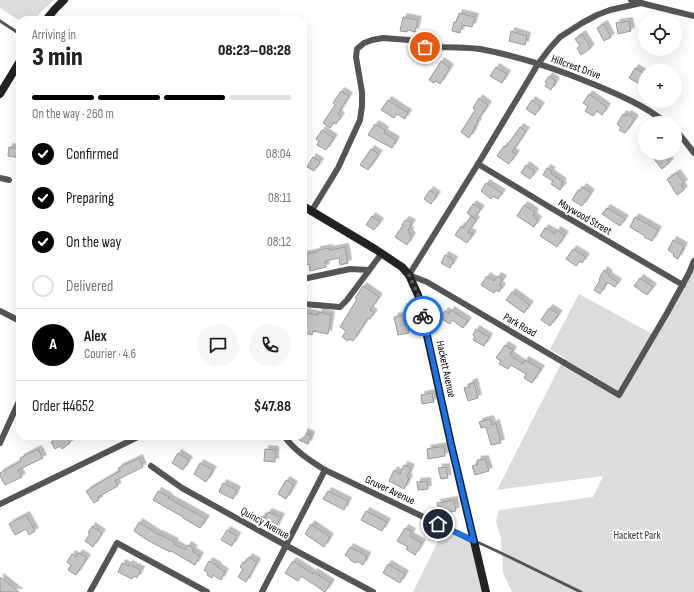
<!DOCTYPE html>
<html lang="en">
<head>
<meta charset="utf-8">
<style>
	:root { --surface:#fff; --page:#f6f6f6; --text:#202124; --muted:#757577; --line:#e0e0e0; --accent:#000 }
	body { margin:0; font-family:"Sofia Sans Condensed",sans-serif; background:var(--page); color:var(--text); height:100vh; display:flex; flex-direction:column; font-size:15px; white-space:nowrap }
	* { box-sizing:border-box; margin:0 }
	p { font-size:13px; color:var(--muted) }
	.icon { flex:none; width:22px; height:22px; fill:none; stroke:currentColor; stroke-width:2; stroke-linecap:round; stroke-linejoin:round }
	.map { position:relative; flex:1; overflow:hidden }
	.details { position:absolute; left:16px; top:16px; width:291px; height:424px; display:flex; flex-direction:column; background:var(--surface); border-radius:12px; box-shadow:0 4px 16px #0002 }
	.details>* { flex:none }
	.controls { position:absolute; left:638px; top:12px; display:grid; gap:8px }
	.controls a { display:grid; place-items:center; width:44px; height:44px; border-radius:50%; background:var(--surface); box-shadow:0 4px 16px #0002; font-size:20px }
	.pin { position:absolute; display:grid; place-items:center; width:34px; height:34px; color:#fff; margin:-17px; border:2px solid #fff; border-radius:50%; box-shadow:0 1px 4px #0007 }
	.courier { position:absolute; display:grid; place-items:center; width:40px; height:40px; margin:-20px; border:3px solid #1a73e8; border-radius:50%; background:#fff; color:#222; box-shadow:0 1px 5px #0007 }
	.head em { font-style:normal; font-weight:800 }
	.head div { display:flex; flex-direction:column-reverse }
	.head { display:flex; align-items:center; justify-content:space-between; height:68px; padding:0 16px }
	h1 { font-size:26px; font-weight:800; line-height:30px }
	.bar { display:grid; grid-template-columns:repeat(4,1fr); gap:6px 4px; align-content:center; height:48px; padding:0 16px }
	.bar i { height:5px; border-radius:3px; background:var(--line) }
	.bar .current { background:var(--accent) }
	.bar p { grid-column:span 4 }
	.line { display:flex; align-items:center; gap:10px; padding:0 16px; border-top:1px solid var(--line) }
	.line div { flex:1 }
	.round { display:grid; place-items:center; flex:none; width:42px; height:42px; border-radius:21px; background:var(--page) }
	ol { padding:0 16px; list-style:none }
	li { display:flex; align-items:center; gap:12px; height:44px }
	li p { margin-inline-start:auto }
	li .icon { padding:4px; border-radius:50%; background:var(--accent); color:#fff; stroke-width:4 }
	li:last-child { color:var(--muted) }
	li i { width:22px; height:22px; border:2px solid var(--line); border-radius:50% }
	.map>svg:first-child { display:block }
</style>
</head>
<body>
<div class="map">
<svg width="694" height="592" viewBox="0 0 694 592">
	<defs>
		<filter id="shadow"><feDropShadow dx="3.5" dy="-3.5" stdDeviation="0" flood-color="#0004"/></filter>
	</defs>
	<rect width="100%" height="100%" fill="#fff"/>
	<g fill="#dcdcdc">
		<polygon points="0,0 54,0 43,10 34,20 20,20 20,21 0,8"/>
		<polygon points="694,264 694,592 512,592 503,573 501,538 496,522 499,510 593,497 603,476 497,490 564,358 550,349 579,294 656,336"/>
		<polygon points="444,529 474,541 486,592 413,592"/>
	</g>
	<g fill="#c4c4c4" stroke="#999" filter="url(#shadow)">
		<polygon points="459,13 475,17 472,27 462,25 460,33 452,31 454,22 456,22"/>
		<polygon points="403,17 418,20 415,32 408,30 407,32 400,31"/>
		<polygon points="629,21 631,31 618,34 616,23"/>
		<polygon points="604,24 611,37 604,41 597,28"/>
		<polygon points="511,31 527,36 525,45 509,41"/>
		<polygon points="582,34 591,48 581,55 577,48 580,46 575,39"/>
		<polygon points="441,61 450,68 440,84 436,81 434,83 429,80"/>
		<polygon points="496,67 507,74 502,83 490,76"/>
		<polygon points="635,68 645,74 645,87 629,78"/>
		<polygon points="549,76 556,81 551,90 545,86 547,83 545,82"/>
		<polygon points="341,91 349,96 338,114 341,116 336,124 334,122 330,128 323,123 335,105 333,103"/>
		<polygon points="589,94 607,107 602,115 597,111 593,116 585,111 588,106 583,103"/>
		<polygon points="479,98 488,105 477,121 478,122 474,128 475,128 469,138 461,132 475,110 473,108"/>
		<polygon points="388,100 408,113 405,119 397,114 394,118 381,110"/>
		<polygon points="532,100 541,106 535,115 526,109"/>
		<polygon points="623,114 626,116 628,114 635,119 625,133 619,130 621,127 617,124"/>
		<polygon points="375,124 385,130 384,133 396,140 392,148 368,135"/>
		<polygon points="520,127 526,131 512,152 516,154 509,164 497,156 504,146 506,147"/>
		<polygon points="322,130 334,138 326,150 317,145 319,141 316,139"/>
		<polygon points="9,147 20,149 20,158 8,156"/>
		<polygon points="371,149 379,154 368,170 360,165"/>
		<polygon points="661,153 663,153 670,162 662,169 654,159"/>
		<polygon points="313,157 320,162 314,171 307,167"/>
		<polygon points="526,165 535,172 530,179 521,173"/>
		<polygon points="547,168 552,171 550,173 563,182 561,185 563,186 560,190 551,184 553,181 543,175"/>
		<polygon points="677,173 684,183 681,185 684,190 677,195 667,179"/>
		<polygon points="486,183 502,193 498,199 493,196 491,199 481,191"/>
		<polygon points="583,187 591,193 582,206 572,200 578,190 580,191"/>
		<polygon points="430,190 437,195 431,204 424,199"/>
		<polygon points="473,204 481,209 474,218 467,213"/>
		<polygon points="524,205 535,212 533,216 538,220 534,227 517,216"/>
		<polygon points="607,208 625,219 620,226 602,214"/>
		<polygon points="372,216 380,222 374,230 366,225"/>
		<polygon points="471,216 476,220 468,232 473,234 467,243 455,235 461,226 463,228"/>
		<polygon points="635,217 658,230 652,241 644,237 645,236 630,227"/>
		<polygon points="405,220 412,223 408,230 410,231 409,234 412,236 407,245 395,237 403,225 402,225"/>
		<polygon points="545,228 555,234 557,230 565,235 557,247 540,236"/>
		<polygon points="673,240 684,246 678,259 673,256 674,254 668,250"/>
		<polygon points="345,247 348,263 340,265 339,258 325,261 326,267 310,271 309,264 303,266 303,255 317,252 317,250 329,248 329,250"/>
		<polygon points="573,249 586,257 582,263 580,261 576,266 566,259"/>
		<polygon points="445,255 454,260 450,268 441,263"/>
		<polygon points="604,270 609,274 608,276 618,282 615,287 607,282 600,294 594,290 600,280 599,279"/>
		<polygon points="487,276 494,281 498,276 503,279 499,285 502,287 499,292 496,290 494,293 481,285"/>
		<polygon points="640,278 653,287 647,295 634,286"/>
		<polygon points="363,286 379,297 370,310 374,313 370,319 368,318 353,341 349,339 348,341 342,337 346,331 340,327 357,299 355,298"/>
		<polygon points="512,292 530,305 524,313 506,300"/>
		<polygon points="549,308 559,314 550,326 541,320"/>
		<polygon points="451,310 468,321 463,328 452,320 450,324 440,318 445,311 449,314"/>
		<polygon points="303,312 318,315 319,312 331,315 328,334 313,331 312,335 305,333 305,332 303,331"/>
		<polygon points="405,315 409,333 398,335 394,317"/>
		<polygon points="476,329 489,337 484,346 473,340 475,337 473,335"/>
		<polygon points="505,345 513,350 510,355 523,364 525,360 541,369 532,383 524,378 526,374 511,365 508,369 499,364 501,361 496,358"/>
		<polygon points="474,382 478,398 468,401 464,388 469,387 469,384"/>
		<polygon points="432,393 434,402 422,404 421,395"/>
		<polygon points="490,419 492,425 496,423 501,443 491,445 486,427 481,428 479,422"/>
		<polygon points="303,432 311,435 308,444 291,436 303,436"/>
		<polygon points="59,436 66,436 70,443 62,449 60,446 55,449 51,442"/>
		<polygon points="444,446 445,456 428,459 427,449"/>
		<polygon points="38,449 43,458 18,470 22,477 5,485 0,476 0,473 21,461 20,458"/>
		<polygon points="265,449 275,450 275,462 264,461"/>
		<polygon points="178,453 189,460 183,470 172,463"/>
		<polygon points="139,458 143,467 115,481 118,486 98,497 99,500 94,503 86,491 120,471 118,468"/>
		<polygon points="485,459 489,471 475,475 472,466 478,464 477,460"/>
		<polygon points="200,463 213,470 206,482 194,474"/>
		<polygon points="404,465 411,468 407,477 409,478 404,489 389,481 394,470 400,474"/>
		<polygon points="446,467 448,478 441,479 438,468"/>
		<polygon points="286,480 294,485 286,499 278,494"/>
		<polygon points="427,481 428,489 418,490 417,482"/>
		<polygon points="223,483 237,490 233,499 219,492"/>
		<polygon points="158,491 169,497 168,498 206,519 200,528 183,518 183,517 153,500"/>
		<polygon points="328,491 348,501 344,510 323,499"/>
		<polygon points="454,500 456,511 440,514 437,503"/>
		<polygon points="366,511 387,522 382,531 361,520"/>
		<polygon points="268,512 281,517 275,529 259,522 262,516 265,518"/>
		<polygon points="26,515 35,531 29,535 26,529 15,535 9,524"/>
		<polygon points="139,522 159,535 159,534 175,542 174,544 185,550 188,545 194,549 192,551 200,556 195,565 171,551 170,552 147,540 134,531"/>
		<polygon points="311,524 330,537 324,547 305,534"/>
		<polygon points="92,526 102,533 93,547 85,541 90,534 88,533"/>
		<polygon points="405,528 412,532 410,536 422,543 415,555 406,549 408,547 397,541"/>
		<polygon points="227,530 237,536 232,546 221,540"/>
		<polygon points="350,547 367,556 363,565 357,561 356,563 350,560 351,559 345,555"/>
		<polygon points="79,553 87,558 76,575 68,570 71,565 67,562 72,554 76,557"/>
		<polygon points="249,557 257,562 246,582 238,577 243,569 240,567 243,562 245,563"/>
		<polygon points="209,561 218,566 217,567 225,572 221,580 213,575 212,578 207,575 208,573 204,570"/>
		<polygon points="293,561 313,574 314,572 331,583 325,592 301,576 298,581 285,573"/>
		<polygon points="122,563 128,566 129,564 141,570 137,578 134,576 132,579 118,572"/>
		<polygon points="388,564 405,574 400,583 383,573"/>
		<polygon points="0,577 19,592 0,592"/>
	</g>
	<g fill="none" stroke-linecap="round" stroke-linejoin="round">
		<g stroke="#555" stroke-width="3">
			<polyline points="0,21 20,34"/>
			<polyline points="475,541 501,553 581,592"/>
		</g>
		<g stroke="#555" stroke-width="6">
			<polyline points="631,0 641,3 694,16"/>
			<polyline points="641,3 610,10 597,15 582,23 560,37 550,48 538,64 478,164 409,275 427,282 619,395 667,313 689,273 694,261"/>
			<path d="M425,47C442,47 462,47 480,49C518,56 557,69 593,84C617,94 646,106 666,123"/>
			<polyline points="675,131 680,135 694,153"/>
			<polyline points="478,164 551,208 683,285"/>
			<polyline points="0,178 9,180"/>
			<polyline points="311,212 338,168 360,120 362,106 362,92 356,57 357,49 364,43 372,40 383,38 409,40"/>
			<polyline points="303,279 350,269 369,270"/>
			<polyline points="303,304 340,307 347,300 382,253"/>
			<polyline points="0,311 20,321"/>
			<path d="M284,436C295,451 309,460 325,470L474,541"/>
			<polyline points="0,443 20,399"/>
			<polyline points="151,466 182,488 287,546 373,592"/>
			<polyline points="0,504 140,436"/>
			<polyline points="90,592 117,543 207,592"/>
			<polyline points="262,592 325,470"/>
		</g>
		<g stroke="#222" stroke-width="8">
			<polyline points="46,20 55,9 64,0"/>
			<polyline points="0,94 20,61"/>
			<polyline points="303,206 375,249 402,267 409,275 418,295 451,444 486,592"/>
		</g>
	</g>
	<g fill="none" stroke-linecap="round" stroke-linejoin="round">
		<polyline stroke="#595959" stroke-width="4" stroke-dasharray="0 7.2" points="423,316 418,295 409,275 478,164 538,64 509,56 479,49 425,47"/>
		<polyline stroke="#1a73e8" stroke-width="5" points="423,316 451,444 474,541 438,524"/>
	</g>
	<g text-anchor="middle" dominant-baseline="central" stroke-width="3.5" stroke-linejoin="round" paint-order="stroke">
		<g font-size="11" fill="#000" stroke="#fff">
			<text transform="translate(576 67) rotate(20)">Hillcrest Drive</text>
			<text transform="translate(585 217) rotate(30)">Maywood Street</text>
			<text transform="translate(520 325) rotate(30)">Park Road</text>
			<text transform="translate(446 369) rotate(78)">Hackett Avenue</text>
			<text transform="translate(390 490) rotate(25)">Gruver Avenue</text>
			<text transform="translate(265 523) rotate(29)">Quincy Avenue</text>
		</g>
		<g font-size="11" fill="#333" stroke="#fff">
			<text x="637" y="535">Hackett Park</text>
		</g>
	</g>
</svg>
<div class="controls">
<a><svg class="icon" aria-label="locate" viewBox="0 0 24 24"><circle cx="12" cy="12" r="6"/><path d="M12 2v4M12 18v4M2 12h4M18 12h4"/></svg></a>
<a>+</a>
<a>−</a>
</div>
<div class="pin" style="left:425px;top:47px;background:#ea580c"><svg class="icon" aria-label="bag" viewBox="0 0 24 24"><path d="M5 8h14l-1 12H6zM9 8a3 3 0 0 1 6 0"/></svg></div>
<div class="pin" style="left:438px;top:524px;background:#1f2937"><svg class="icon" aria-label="home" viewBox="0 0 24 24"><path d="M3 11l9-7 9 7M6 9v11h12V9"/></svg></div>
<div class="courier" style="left:423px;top:316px"><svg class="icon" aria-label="bike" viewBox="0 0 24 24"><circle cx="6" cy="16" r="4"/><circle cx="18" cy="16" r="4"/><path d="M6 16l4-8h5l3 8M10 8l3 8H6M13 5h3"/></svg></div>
<section class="details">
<div class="head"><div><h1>3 min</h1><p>Arriving in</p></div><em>08:23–08:28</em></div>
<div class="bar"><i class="current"></i><i class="current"></i><i class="current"></i><i></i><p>On the way · 260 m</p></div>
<ol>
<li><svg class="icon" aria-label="check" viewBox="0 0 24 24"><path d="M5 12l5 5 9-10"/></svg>Confirmed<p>08:04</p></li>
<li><svg class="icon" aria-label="check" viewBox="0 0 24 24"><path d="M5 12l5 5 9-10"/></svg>Preparing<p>08:11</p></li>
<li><svg class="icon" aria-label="check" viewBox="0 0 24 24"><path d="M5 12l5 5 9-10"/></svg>On the way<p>08:12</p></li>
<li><i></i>Delivered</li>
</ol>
<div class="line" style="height:72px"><b class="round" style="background:var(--accent);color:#fff">A</b><div><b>Alex</b><p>Courier · 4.6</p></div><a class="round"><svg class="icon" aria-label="chat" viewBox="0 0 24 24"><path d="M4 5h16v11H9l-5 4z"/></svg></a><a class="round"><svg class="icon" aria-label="phone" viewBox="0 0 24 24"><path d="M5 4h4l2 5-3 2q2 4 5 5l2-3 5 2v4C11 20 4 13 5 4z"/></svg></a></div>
<div class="line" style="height:52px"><div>Order #4652</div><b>$47.88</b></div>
</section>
</div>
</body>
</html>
